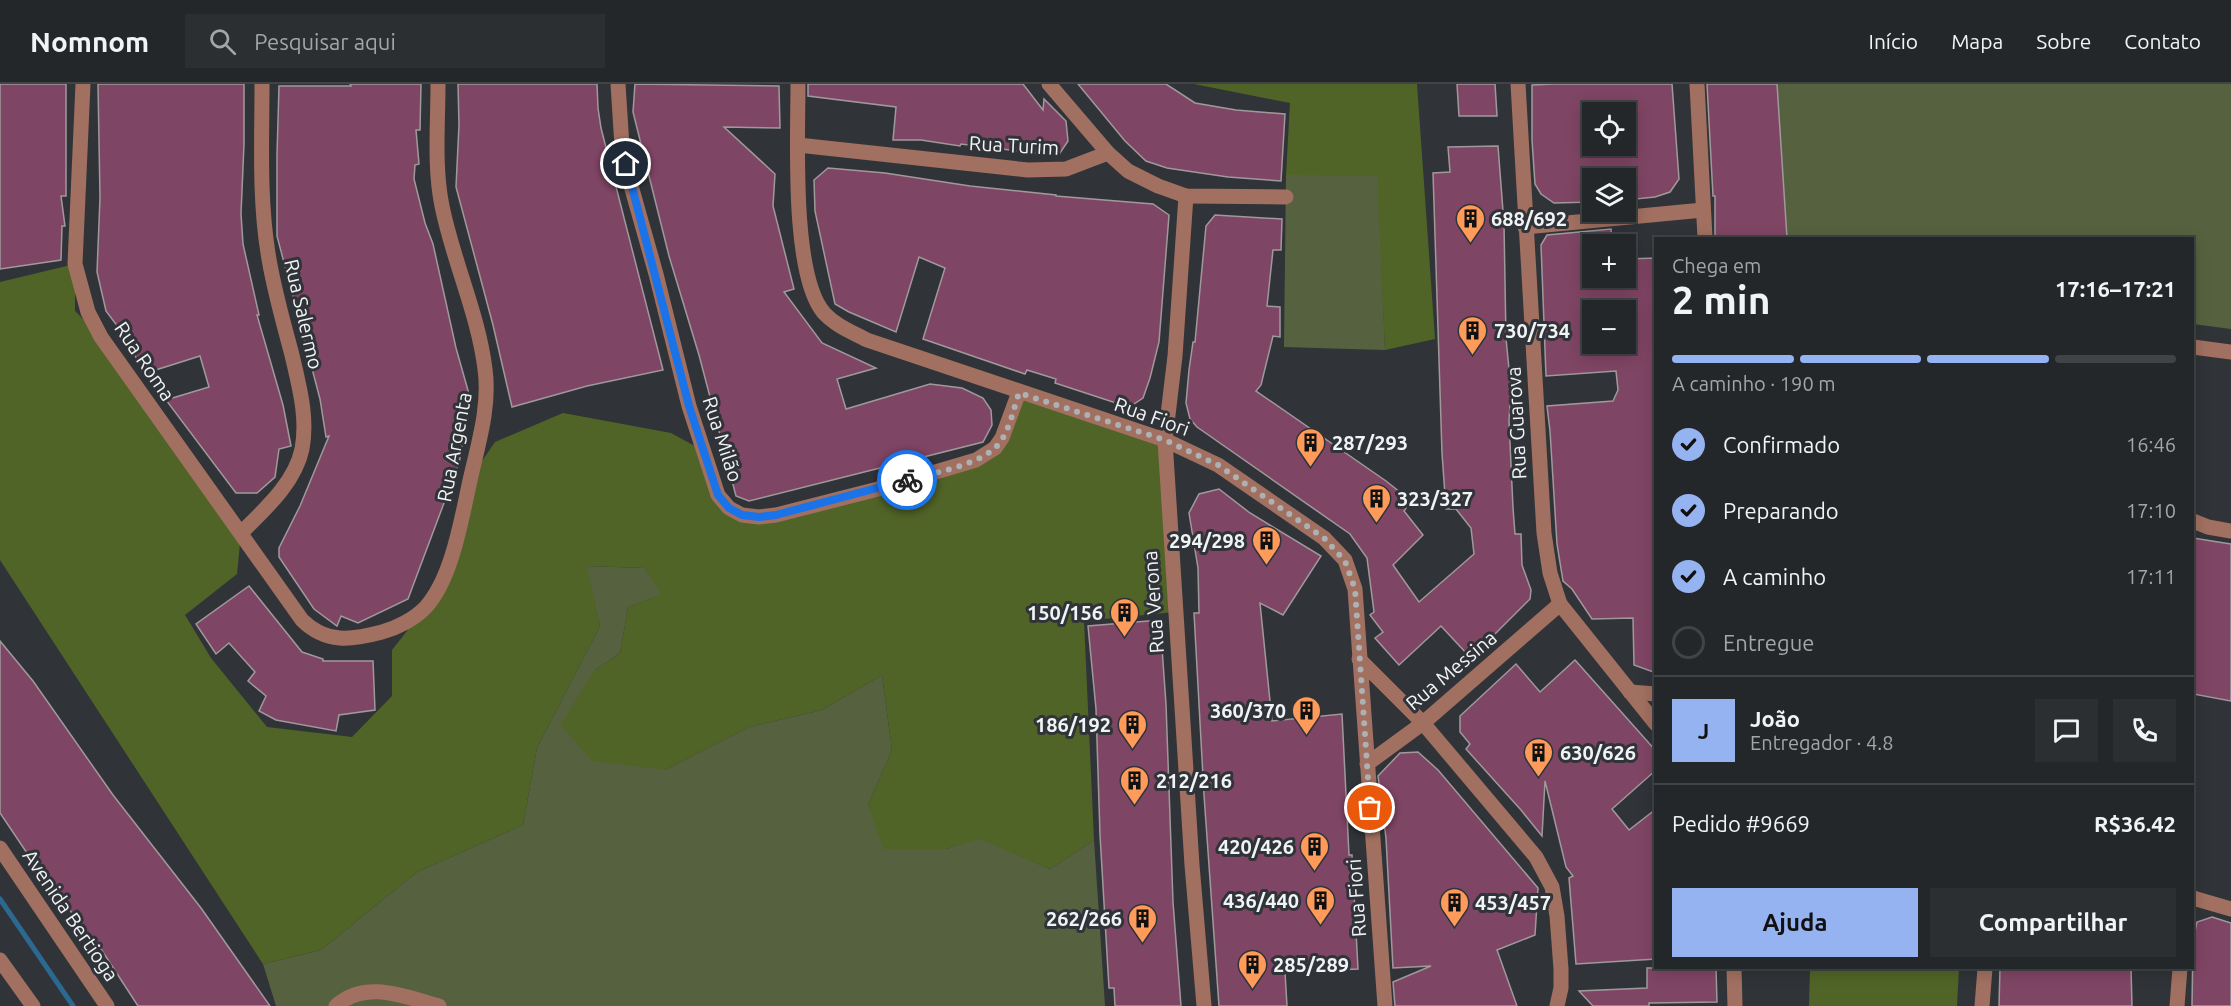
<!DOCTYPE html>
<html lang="pt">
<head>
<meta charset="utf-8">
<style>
	:root { --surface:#24272a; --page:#2c2f32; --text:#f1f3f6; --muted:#a3a5a8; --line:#414447; --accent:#95b2f1 }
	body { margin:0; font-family:Ubuntu,sans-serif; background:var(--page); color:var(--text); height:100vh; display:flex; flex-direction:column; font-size:22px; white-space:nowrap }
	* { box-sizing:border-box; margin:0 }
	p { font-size:20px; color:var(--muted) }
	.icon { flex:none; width:33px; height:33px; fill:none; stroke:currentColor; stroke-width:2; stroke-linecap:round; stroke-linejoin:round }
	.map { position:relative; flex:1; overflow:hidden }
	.drawer { position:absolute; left:1654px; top:153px; width:540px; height:732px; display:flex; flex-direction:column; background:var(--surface); border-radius:0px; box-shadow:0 3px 15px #0003,0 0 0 2px var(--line) }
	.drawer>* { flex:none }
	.controls { position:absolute; left:1582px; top:18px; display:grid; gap:12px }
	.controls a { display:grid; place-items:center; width:54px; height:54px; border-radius:0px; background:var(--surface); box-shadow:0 3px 15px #0003,0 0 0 2px var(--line); font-size:30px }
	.pin { position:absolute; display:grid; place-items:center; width:51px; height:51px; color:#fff; margin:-26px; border:3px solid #fff; border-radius:50%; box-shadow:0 2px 6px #0007 }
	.courier { position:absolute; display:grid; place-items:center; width:60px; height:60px; margin:-30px; border:4px solid #1a73e8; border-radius:50%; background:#fff; color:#222; box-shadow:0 2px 8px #0007 }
	.head em { font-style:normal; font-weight:700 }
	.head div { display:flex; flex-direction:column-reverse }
	.head { display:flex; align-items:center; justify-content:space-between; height:102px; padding:0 18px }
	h1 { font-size:39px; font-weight:700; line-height:45px }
	.bar { display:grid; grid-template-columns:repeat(4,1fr); gap:9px 6px; align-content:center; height:72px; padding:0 18px }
	.bar i { height:8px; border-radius:4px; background:var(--line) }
	.bar .selected { background:var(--accent) }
	.bar p { grid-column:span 4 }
	.line { display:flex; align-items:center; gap:15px; padding:0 18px; border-top:2px solid var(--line) }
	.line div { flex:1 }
	.round { display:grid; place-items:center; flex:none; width:63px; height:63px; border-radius:0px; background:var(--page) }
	ol { padding:0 18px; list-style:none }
	li { display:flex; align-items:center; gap:18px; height:66px }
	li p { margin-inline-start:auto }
	li .icon { padding:6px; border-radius:50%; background:var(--accent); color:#111; stroke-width:4 }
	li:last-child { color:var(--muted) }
	li i { width:33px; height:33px; border:3px solid var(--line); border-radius:50% }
	.action { display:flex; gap:12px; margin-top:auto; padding:12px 18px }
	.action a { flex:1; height:69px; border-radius:0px; background:var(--accent); color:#111; font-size:24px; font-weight:700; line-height:69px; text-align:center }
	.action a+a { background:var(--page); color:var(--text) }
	header { display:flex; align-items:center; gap:36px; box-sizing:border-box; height:84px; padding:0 30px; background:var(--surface); border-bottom:2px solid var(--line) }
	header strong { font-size:28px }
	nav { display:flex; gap:33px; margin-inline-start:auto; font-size:21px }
	.search { width:420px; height:54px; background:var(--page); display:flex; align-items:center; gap:15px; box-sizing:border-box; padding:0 21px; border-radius:0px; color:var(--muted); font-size:22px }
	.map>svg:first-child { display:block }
</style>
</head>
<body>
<header>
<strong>Nomnom</strong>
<div class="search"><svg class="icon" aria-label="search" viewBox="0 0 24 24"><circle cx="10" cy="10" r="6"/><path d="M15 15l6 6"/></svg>Pesquisar aqui</div>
<nav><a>Início</a><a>Mapa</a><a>Sobre</a><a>Contato</a></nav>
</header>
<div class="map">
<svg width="2231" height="922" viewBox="0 0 2231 922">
	<rect width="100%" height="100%" fill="#303438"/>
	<g fill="#56623f">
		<polygon points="1777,0 2231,0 2231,245 2193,240 2193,154 1787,154"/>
		<polygon points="1286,91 1378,91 1385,266 1284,263"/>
		<polygon points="586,482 645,484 662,511 628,523 620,569 595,586 665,686 749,643 822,626 882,591 892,666 868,721 946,765 980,754 1050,785 1094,756 1105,922 276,922 263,880 321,866 417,788 523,741 537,664 600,542"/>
	</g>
	<g fill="#516427">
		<polygon points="1194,0 1417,0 1435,255 1385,266 1377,92 1286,91 1290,19"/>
		<polygon points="75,180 75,227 101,253 241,449 237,490 185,531 211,574 267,643 352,653 392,612 392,566 426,523 456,457 471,393 495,358 563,329 671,349 704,367 729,424 776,431 976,376 1008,341 1019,308 1165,356 1174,528 1084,537 1094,756 1050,785 980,755 946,765 883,765 868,721 892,666 882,591 822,626 749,643 665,686 592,677 560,641 595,586 620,569 628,523 661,511 645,484 587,482 600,542 537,664 523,741 417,788 321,866 263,880 0,476 0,198"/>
		<polygon points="1810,884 1959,884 1957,922 1809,922"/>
	</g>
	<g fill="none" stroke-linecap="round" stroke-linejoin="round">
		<polyline stroke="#2b6990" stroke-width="5" points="0,815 73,922"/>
	</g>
	<g fill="#7f4564" stroke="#a0999c" stroke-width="1.5" fill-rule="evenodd">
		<polygon points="0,0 66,0 66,112 61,112 65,142 62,142 61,176 0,185"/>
		<polygon points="98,0 244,0 244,60 241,130 243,160 259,231 257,231 283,321 291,362 279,365 275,393 257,409 236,409 166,316 209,303 200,272 146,289 137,276 130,259 106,227 97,188 100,114"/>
		<polygon points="350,0 421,0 420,46 416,46 419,80 415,81 414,95 425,139 433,160 456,264 471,317 459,379 408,515 358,539 341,532 337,542 314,525 279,473 279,464 300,422 329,352 326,353 320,315 277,152 277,71 279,2 351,2"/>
		<polygon points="458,0 597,0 598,24 601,44 663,286 587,302 512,323 493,241 456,103 459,41"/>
		<polygon points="635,0 779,2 780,44 724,43 775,90 773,122 794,205 784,208 822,259 876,284 837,295 846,325 930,300 962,304 983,314 991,326 992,341 983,358 749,417 736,412 699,271 669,172 633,28"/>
		<polygon points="808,0 1023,0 1043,26 1044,15 1066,37 1068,57 1058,72 961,60 960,62 921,56 893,56 896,23 808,12"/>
		<polygon points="1078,0 1166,0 1195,19 1236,26 1285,30 1281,97 1228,93 1167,84 1146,77 1125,57"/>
		<polygon points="1457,0 1495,0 1497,32 1459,32"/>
		<path d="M1553,0H1672L1679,95L1670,108L1655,113L1626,116V94H1593V118L1554,119L1541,110L1535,100L1532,56V1ZM1593,28H1626V62H1593Z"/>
		<polygon points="1707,0 1777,0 1787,154 1715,154 1715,112 1713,112"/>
		<polygon points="1498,62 1504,140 1506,255 1511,304 1509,337 1513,424 1515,450 1521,450 1522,481 1531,506 1530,515 1491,554 1468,571 1441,542 1399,581 1375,554 1383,548 1370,531 1374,528 1367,474 1350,450 1197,343 1190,335 1186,319 1189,286 1193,258 1195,258 1206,142 1215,131 1282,135 1281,166 1273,166 1267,222 1280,223 1280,253 1273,252 1261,301 1256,307 1386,397 1411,417 1404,427 1423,451 1393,481 1419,518 1474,470 1471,444 1456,425 1446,425 1442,369 1433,89 1450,88 1448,63"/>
		<polygon points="828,84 885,89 970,102 1056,111 1056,112 1153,120 1169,131 1159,258 1150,294 1143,314 1131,322 1113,318 1055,299 1056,295 1027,286 1025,290 923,255 945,184 919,173 896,248 849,228 835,220 815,127 814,96"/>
		<path d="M1611,145L1612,160H1593V194H1626V175L1656,174V589L1634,581L1633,534L1592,535L1572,505L1563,497L1557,460L1550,347L1547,322L1613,317L1618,306L1616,287L1546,292L1541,161L1547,151ZM1593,226H1626V260H1593Z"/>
		<polygon points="1219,405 1250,429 1321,472 1283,531 1260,519 1272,637 1342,630 1349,771 1352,771 1358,885 1285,888 1287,922 1219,922 1204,711 1194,529 1199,529 1198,484 1189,429 1199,410"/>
		<polygon points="2193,454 2231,460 2231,617 2193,610"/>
		<polygon points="249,502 302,568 323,575 323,577 373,577 375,626 339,631 336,647 276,636 259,627 266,612 248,597 255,588 229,559 216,570 196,540"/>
		<polygon points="1160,536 1166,620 1173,818 1181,922 1115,922 1114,904 1109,904 1100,751 1096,625 1088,542"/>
		<polygon points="0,557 33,597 113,711 201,824 270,922 138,922 101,865 78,838 50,797 31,775 0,729"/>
		<polygon points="1575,576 1656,667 1656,686 1612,725 1629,746 1656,725 1656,875 1576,880 1569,794 1573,792 1566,783 1545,697 1542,752 1521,726 1466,665 1470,660 1460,648 1460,632 1516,580 1540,608"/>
		<polygon points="1418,668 1438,686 1538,804 1535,851 1497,866 1517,922 1395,922 1393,898 1431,882 1393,884 1386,754 1378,692 1400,669"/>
		<polygon points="2212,833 2231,839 2231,922 2192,922 2193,857 2197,838"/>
		<polygon points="1647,884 1716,884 1717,918 1649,919 1649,922 1593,922 1579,907 1647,904"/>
		<polygon points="2000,884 2131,884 2132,922 1999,922"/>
	</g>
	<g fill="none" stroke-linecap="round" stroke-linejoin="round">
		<g stroke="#a17060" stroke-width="15">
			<path d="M83,0L75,180L88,228L101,253L302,536C326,560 352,556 382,548C397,544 414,535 425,524C453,494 462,431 471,392C479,357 490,321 485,285C478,229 453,177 442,122C434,83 438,40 438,0"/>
			<polyline points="618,0 622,62 630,98 656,190 689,322 718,411 729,424 742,431 759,433 776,431 878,405 976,376 995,364 1002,354 1019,308"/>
			<path d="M798,0C798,52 791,191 824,229C836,242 852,248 867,256L1165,356L1218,381L1324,454L1345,476L1355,505L1385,922"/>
			<polyline points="1049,0 1108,69"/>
			<polyline points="1518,0 1544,449 1550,489 1560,520 1656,640"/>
			<polyline points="1697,0 1705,154"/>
			<polyline points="798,61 1028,86 1066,85 1108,69 1128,87 1158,102 1186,112 1286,113"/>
			<polyline points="1186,112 1175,272 1165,356 1192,781 1204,922"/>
			<polyline points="1525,143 1703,126"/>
			<polyline points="2193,263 2231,268"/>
			<polyline points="2193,437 2208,443 2231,447"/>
			<path d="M241,449C264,426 295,399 302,365C308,333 299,302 292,271C283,237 273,203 268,169C259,113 262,56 262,0"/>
			<polyline points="1359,575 1423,639 1536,773 1552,803 1557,832 1561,885 1561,904 1557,922"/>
			<polyline points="1630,608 1656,610"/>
			<polyline points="1367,680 1423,639 1560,520"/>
			<polyline points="0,764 107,922"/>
			<polyline points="2193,814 2231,825"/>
			<polyline points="0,876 33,922"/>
			<polyline points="1734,884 1735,922"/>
			<path d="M336,922C366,895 405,913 439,922"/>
			<polyline points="1982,922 1985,884"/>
			<polyline points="2177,922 2180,884"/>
		</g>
	</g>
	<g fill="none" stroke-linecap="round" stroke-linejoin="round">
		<path stroke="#adb1b4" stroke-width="6" stroke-dasharray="0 10.8" d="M907,396C933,389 975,382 995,364C1009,351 1013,326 1019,309L1165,356L1218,381L1324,454L1345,477L1355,505L1370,724"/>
		<polyline stroke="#1a73e8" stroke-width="8" points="626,80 689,322 718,411 729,424 742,431 759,433 776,431 907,396"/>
	</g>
	<defs>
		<symbol id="building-pin" viewBox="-11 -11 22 30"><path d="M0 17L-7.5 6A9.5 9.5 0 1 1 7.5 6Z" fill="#ff9b5a" stroke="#303438"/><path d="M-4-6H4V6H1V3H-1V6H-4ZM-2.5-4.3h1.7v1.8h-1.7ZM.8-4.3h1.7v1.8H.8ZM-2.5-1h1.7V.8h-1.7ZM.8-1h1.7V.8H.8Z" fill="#111"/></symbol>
	</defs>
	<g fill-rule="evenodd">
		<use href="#building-pin" x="1454" y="118" width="33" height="45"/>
		<use href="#building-pin" x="1456" y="230" width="33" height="45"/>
		<use href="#building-pin" x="1294" y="342" width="33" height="45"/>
		<use href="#building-pin" x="1360" y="398" width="33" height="45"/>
		<use href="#building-pin" x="1250" y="440" width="33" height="45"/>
		<use href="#building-pin" x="1108" y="512" width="33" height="45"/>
		<use href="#building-pin" x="1290" y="610" width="33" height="45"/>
		<use href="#building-pin" x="1116" y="624" width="33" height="45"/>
		<use href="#building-pin" x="1522" y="652" width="33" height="45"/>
		<use href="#building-pin" x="1118" y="680" width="33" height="45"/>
		<use href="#building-pin" x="1298" y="746" width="33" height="45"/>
		<use href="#building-pin" x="1304" y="800" width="33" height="45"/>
		<use href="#building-pin" x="1438" y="802" width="33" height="45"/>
		<use href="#building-pin" x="1126" y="818" width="33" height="45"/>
		<use href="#building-pin" x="1236" y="864" width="33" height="45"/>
	</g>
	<g text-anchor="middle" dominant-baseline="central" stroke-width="6" stroke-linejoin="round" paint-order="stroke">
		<g font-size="20" fill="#f1f4f6" stroke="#303438">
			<text transform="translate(1014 61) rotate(3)">Rua Turim</text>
			<text transform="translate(304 230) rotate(77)">Rua Salermo</text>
			<text transform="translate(145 277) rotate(56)">Rua Roma</text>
			<text transform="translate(1152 332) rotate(20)">Rua Fiori</text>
			<text transform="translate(1516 339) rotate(-93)">Rua Guarova</text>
			<text transform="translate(723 355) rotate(72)">Rua Milão</text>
			<text transform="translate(454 363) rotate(-79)">Rua Argenta</text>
			<text transform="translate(1153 518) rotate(-94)">Rua Verona</text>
			<text transform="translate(1451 586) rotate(-40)">Rua Messina</text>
			<text transform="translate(1356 814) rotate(-94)">Rua Fiori</text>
			<text transform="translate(71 831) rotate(56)">Avenida Bertioga</text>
		</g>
		<g font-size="20" font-weight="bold" fill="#f1f4f6" stroke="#303438" text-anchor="start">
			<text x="1491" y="134">688/692</text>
			<text x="1494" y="246">730/734</text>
			<text x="1332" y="358">287/293</text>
			<text x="1397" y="414">323/327</text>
			<text x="1245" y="456" text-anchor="end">294/298</text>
			<text x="1103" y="528" text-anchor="end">150/156</text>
			<text x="1286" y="626" text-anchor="end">360/370</text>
			<text x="1111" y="640" text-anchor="end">186/192</text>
			<text x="1560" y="668">630/626</text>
			<text x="1156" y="696">212/216</text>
			<text x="1294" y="762" text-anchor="end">420/426</text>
			<text x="1299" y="816" text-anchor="end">436/440</text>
			<text x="1475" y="818">453/457</text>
			<text x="1122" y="834" text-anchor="end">262/266</text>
			<text x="1273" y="880">285/289</text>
		</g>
	</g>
</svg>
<div class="controls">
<a><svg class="icon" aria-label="locate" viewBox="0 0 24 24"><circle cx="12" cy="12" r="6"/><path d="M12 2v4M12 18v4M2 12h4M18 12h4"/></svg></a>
<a><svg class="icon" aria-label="layers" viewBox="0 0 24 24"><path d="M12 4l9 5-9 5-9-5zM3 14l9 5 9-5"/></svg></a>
<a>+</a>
<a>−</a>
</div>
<div class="pin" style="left:1370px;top:724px;background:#ea580c"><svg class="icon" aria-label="bag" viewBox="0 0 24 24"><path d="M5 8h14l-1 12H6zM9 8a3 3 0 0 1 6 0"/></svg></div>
<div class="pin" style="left:626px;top:80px;background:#1f2937"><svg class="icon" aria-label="home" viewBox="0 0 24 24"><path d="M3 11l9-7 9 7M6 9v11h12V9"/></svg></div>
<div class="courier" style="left:907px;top:396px"><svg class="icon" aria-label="bike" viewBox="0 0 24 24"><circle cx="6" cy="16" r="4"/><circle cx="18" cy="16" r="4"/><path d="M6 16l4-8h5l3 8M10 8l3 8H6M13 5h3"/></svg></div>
<section class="drawer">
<div class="head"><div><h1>2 min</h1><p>Chega em</p></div><em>17:16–17:21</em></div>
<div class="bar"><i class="selected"></i><i class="selected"></i><i class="selected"></i><i></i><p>A caminho · 190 m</p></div>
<ol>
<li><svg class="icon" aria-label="check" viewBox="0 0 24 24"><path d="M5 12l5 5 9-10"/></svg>Confirmado<p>16:46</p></li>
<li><svg class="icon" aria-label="check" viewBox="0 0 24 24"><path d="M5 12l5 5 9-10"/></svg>Preparando<p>17:10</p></li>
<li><svg class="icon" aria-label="check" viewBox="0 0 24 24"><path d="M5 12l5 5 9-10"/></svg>A caminho<p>17:11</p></li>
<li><i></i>Entregue</li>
</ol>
<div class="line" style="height:108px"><b class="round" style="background:var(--accent);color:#111">J</b><div><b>João</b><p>Entregador · 4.8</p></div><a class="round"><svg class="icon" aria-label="chat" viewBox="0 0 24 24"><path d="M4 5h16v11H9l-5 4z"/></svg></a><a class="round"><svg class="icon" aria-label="phone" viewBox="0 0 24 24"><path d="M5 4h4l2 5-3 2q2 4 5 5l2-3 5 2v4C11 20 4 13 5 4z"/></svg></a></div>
<div class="line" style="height:78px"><div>Pedido #9669</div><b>R$36.42</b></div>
<div class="action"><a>Ajuda</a><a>Compartilhar</a></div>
</section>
</div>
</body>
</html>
